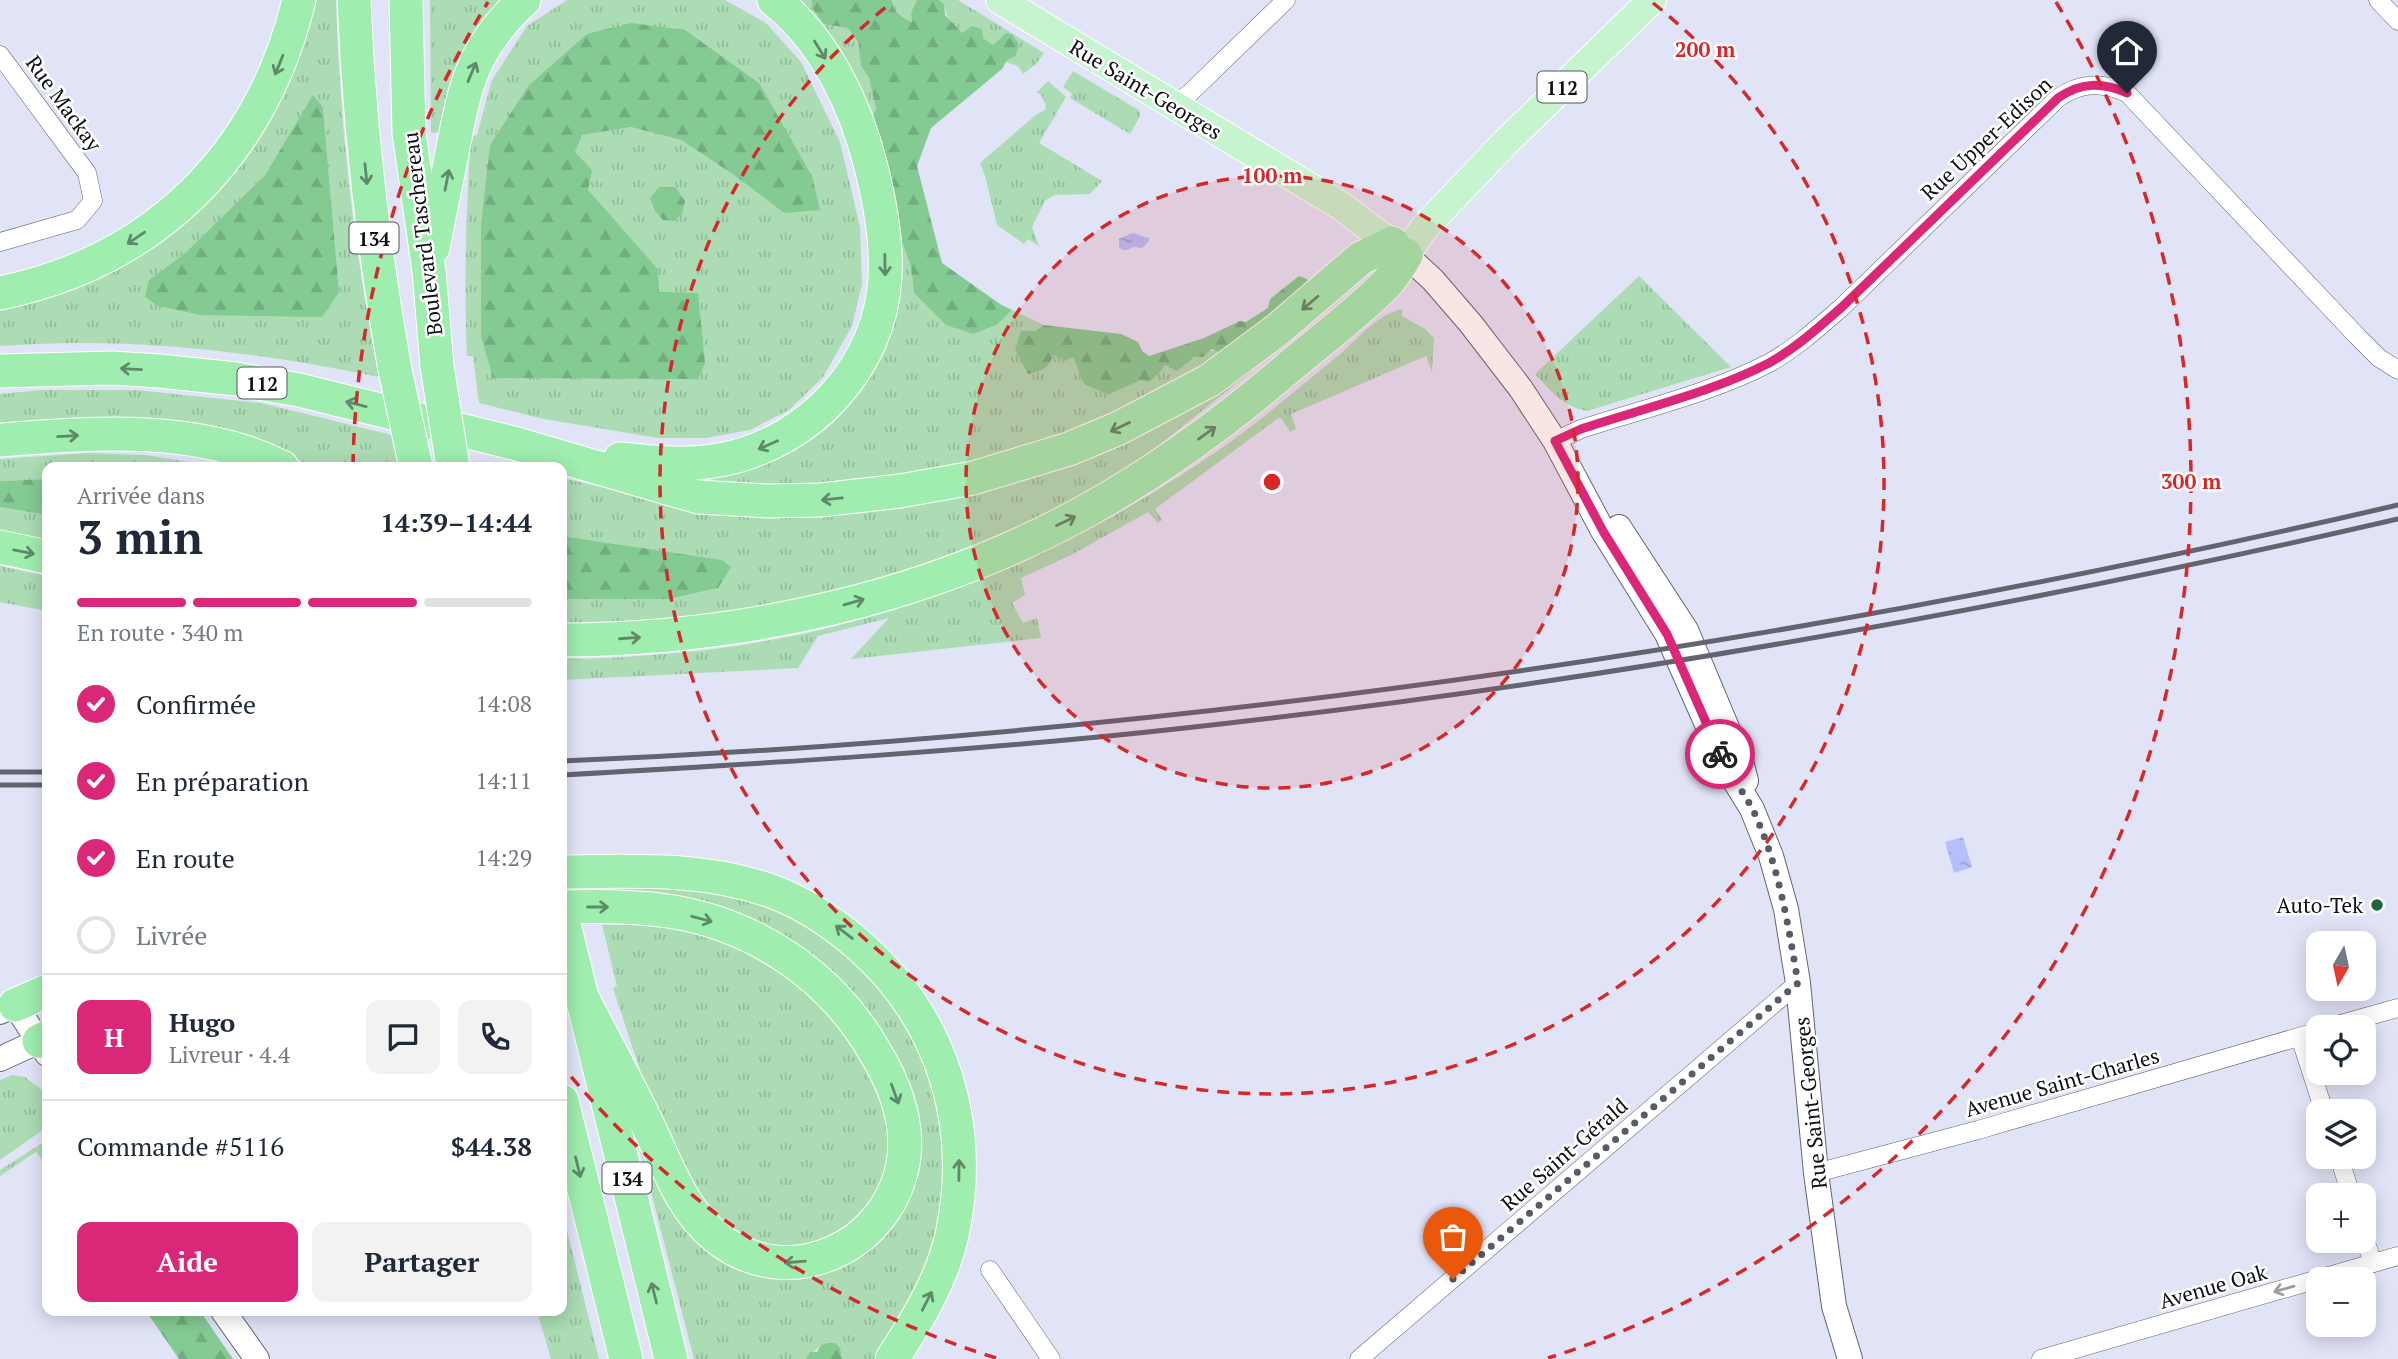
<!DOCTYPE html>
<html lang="fr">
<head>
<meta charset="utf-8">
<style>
	:root { --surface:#fff; --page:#f2f2f3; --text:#1f2937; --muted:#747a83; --line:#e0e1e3; --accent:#db2777 }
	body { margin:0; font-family:"PT Serif",serif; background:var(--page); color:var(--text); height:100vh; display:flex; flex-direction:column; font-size:26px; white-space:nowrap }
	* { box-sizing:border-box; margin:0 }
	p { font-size:23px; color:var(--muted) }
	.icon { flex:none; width:38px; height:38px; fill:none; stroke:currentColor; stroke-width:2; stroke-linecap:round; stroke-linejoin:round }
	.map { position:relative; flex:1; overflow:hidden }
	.sheet { position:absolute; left:42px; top:462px; width:525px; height:854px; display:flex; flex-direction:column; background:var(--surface); border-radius:14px; box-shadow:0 4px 18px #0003 }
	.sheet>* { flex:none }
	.needle { width:46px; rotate:189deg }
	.tools { position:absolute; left:2306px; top:931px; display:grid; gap:14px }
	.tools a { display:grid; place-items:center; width:70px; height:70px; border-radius:14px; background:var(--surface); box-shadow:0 4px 18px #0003; font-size:35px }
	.pin { position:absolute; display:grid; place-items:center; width:60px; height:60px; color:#fff; margin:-72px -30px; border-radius:50% 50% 50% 0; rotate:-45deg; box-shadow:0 0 7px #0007 }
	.pin .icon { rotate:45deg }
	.courier { position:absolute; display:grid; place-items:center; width:70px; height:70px; margin:-35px; border:5px solid #db2777; border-radius:50%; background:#fff; color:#222; box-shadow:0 2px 9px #0007 }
	.headline em { font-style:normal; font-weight:700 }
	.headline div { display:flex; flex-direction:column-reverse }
	.headline { display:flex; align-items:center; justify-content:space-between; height:119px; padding:0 35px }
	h1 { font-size:46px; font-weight:700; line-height:52px }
	.bar { display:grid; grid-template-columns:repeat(4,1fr); gap:10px 7px; align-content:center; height:84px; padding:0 35px }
	.bar i { height:9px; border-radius:5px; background:var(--line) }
	.bar .on { background:var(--accent) }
	.bar p { grid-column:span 4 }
	.line { display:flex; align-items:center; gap:18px; padding:0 35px; border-top:2px solid var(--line) }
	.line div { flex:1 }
	.round { display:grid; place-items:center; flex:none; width:74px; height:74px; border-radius:14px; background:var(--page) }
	ol { padding:0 35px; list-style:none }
	li { display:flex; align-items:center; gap:21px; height:77px }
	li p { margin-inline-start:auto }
	li .icon { padding:7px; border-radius:50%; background:var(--accent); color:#fff; stroke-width:4 }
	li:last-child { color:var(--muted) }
	li i { width:38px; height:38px; border:4px solid var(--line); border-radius:50% }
	.primary-button { display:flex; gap:14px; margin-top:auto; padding:14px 35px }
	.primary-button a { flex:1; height:80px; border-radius:14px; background:var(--accent); color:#fff; font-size:28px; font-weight:700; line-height:80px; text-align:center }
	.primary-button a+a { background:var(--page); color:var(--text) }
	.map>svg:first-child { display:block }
</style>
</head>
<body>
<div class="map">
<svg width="2398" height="1359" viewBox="0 0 2398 1359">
	<defs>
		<pattern id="grass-tufts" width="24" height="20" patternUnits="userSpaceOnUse" patternTransform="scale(1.75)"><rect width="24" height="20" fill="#abdcb4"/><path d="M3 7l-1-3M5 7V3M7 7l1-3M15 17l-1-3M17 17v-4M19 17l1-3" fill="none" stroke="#92bc9a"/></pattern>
		<pattern id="forest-firs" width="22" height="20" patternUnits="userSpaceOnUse" patternTransform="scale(1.75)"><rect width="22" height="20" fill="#84cb93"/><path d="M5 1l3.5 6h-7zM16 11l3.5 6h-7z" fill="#71ad7e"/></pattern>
		<pattern id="water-ripples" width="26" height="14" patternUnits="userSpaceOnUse" patternTransform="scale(1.75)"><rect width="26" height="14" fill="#b5bffb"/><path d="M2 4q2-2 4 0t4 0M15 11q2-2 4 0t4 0" fill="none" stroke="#9aa3d6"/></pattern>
	</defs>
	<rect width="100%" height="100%" fill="#e1e4f7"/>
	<g fill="url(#grass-tufts)" fill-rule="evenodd">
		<path d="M309,0H336C340,127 354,252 379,377C252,351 129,336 0,346V302L171,225ZM313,96L323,107L339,292L149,280L185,253L265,175Z"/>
		<polygon points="430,0 503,0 441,132 431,133"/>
		<path d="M567,0H725L766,23L801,62L840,142L860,227L862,284L852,326L823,377L789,410L750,430L706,438H658L544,419L479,403L473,356H467C464,282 466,210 471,136L477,135L492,80L527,26ZM758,83L784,213L734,175L681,140L631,127L581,135L575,152L587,190L658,269V292L490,145Z"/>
		<polygon points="797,0 811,0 813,9 849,28 858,41 861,66 869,77 876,109 871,120"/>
		<path d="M892,0H917L911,12L913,23C902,19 893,12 892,0Z"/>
		<path d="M939,0H958L1044,53L1036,64L1023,74L1018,66L1006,62V60L1016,56L1019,44L1012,34L1006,33L993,45C984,39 968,37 961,32C952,26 945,15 944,4Z"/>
		<polygon points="1073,71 1140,111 1140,116 1130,134 1070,98 1072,94 1063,87"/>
		<polygon points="1048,81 1066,97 1039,143 1102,181 1090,194 1054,195 1045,201 1032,227 1039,246 1028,239 1024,244 997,225 986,179 980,163 1037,114 1045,110 1046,104 1042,99 1043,98 1039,93 1036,93"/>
		<path d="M899,234L911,267L914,293L998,324L1012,310L1044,325L1035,331L1021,332L1015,350L1073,356L1084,384L1108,395L1164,365L1177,370C1195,353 1213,349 1237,348L1114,418L945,472L803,487L713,483L712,478C740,471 767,464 793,451C851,421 888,360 898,298C900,289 902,280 902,271C902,259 900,246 899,234Z"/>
		<path d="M1639,276L1731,367L1587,411C1563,407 1551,391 1535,374Z"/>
		<path d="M1402,309V316L1425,329L1434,338L1432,372L1426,356L1291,414L1296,429L1290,432L1281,418L1277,419L1155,509L1162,520L1158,523L1148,512L1071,555L1021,578L1025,595L1012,603L1023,623L1037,618L1041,638L851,659L889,618L818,636L798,668L562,680V658C592,660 622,657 652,655C857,642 1055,565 1223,447C1263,419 1301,386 1339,355C1358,339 1377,314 1402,309Z"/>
		<polygon points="1250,365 1253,370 1134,465 1045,517 899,576 757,611 562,627 562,596 565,599 671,599 718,588 721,560 562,536 562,478 659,500 884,505"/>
		<polygon points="42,390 136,390 261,403 392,435 400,467 313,467 281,451 0,426 0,394"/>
		<polygon points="88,453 145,455 221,467 47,467 47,479 0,481 0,459"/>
		<polygon points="0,507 47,515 47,544 0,535"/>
		<polygon points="0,566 47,576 47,611 0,602"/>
		<polygon points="592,887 710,888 800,918 874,977 923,1049 949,1160 936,1249 880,1359 842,1359 842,1355 821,1345 806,1359 694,1359 633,1122 657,1172 788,1275 910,1184 844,987 594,894"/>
		<polygon points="638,924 693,928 773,962 855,1040 883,1098 891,1160 864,1218 811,1248 752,1245 705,1210 645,1085 613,988 617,986 602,925"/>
		<polygon points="12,1075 25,1077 47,1094 47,1127 0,1160 0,1080"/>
		<polygon points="47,1140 47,1167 36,1152 0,1176 0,1170"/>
		<polygon points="562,1211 599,1359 551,1359 537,1311 562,1311"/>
	</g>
	<g fill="url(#forest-firs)">
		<path d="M811,0H892C893,12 902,18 912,22L911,12L917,0H939L944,4L945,15L962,33L972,26L982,29L983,38L993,45L1006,33L1012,34L1019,44L1016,56L1007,60L1002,69L931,128L917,166L942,263L1000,304L1012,310L998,324L973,334L946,325L914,293L911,267L899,234L871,120L876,109L869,78L861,66L858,41L848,28L824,24L813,9Z"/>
		<polygon points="631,23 685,30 759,83 812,176 820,210 784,213 734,175 681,140 631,127 582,135 575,152 592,170 588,190 658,269 659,292 698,293 705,363 698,379 493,378 481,336 481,225 490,145 529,85 587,34"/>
		<polygon points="313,95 323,107 339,292 322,317 201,315 158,306 145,297 149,280 185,253 265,175"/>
		<polygon points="659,187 675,187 685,201 682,214 674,221 663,220 655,211 650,198"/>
		<path d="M1299,276L1307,279L1311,287L1237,348L1219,352L1212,349L1203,357H1194L1177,371L1165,365L1159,373L1149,382L1140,380L1108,395L1084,384L1073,357L1065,361L1053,355C1049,369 1041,371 1028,374L1015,350L1021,331H1035L1044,325L1121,334L1138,342L1142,351L1149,356L1204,338L1240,321L1246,322L1268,308L1270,299Z"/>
		<polygon points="47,479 47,515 0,507 0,481"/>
		<polygon points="562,536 722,560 731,567 718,588 670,599 565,599 562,596"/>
		<polygon points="146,1311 200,1311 233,1359 179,1359"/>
		<polygon points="828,1343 835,1343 840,1348 842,1359 806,1359 810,1352 817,1352 821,1345"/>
	</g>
	<g fill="url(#water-ripples)">
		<path d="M1132,233C1138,234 1143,237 1149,238V241L1142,248L1134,247C1127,249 1125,253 1119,247V239Z"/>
		<polygon points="1963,837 1972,867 1954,873 1945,842"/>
	</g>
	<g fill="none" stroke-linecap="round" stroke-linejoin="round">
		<defs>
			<g id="street">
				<polyline points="2378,0 2398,21"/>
				<polyline points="0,55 87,173 93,201 77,220 0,242"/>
				<polyline points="1174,105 1190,93 1286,0"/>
				<path d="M1555,441L1581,429C1640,410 1714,392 1769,363C1796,348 1819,327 1842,307L2058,98C2081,82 2102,82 2127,93L2357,336L2379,358L2398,370"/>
				<polyline points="2330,1027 2398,1008"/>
				<polyline points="2300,1037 2324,1111"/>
				<polyline points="2339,1157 2351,1195"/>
				<polyline points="1816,1173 1978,1130 2319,1031"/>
				<polyline points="2364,1237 2373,1263"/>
				<polyline points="990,1270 1051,1359"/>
				<polyline points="1359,1359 1798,983"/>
				<polyline points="2041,1359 2398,1256"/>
			</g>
			<g id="secondary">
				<polyline points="1406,255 1433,280 1471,324 1521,389 1555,441 1603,531 1667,634 1725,765 1752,809 1771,856 1786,909 1798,983 1816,1173 1834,1306 1850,1359"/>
				<polyline points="1619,527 1686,630 1741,761 1746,781"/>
				<polyline points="0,1012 15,1005 47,1054"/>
				<polyline points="0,1059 39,1041"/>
				<polyline points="223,1311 257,1359"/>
			</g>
			<polyline id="primary" points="1000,0 1341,206 1406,255 1424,228 1505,143 1652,0"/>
			<g id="highway">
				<path d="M354,0C359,125 373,247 395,370"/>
				<polyline points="406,0 409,133 429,271 437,366"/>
				<path d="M433,248C439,216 446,184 452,153C465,86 471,49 524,0"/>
				<path d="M0,293C156,261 262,154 299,0"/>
				<polyline points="0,371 111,368 159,371 236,379 299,390 517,444 698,497 767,501 821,500 900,491 973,478 1069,449 1119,428 1210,380 1277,330 1361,258 1392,243"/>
				<path d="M0,440C92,433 197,424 282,467"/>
				<path d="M620,459C655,463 690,466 725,459C811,441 881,365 885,277C887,240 880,202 871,167C856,106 825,40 774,0"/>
				<polyline points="0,547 47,557"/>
				<path d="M562,640C742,639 927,599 1086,511C1158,471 1226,421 1288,368C1320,341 1355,315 1385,285C1393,277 1400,265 1406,255"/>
				<path d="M562,872C633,871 703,867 771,891C804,903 835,924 861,947C944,1021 975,1127 952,1235C942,1280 917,1321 892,1359"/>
				<path d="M562,907C597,906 632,906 668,911C754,924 831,975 875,1052C894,1083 908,1120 904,1157C892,1248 788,1295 716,1237C678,1206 664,1156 643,1115C623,1075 602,1036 582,997"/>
				<polyline points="562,916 671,1359"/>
				<polyline points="15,1005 47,991"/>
				<polyline points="39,1041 47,1037"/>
				<polyline points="562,1101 626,1359"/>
			</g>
		</defs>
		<use href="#street" stroke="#616475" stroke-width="19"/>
		<use href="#secondary" stroke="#616475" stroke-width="26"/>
		<use href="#primary" stroke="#fff" stroke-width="30"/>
		<use href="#highway" stroke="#fff" stroke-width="35"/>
		<use href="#street" stroke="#fff" stroke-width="18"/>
		<use href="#secondary" stroke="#fff" stroke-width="24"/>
		<use href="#primary" stroke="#c5f4cf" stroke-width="28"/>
		<use href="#highway" stroke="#9fedaf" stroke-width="33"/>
		<g stroke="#636470" stroke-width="5">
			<path d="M562,761C1181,735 1795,645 2398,505"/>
			<polyline points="0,772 47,772"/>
			<path d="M562,775C770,763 978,751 1185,728C1594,683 1998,611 2398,519"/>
			<polyline points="0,785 47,785"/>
		</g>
		<defs>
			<g id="highway-bridge">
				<polyline points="437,366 453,467"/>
				<polyline points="395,370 416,467"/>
			</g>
		</defs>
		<use href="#highway-bridge" stroke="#fff" stroke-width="35" stroke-linecap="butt"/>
		<use href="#highway-bridge" stroke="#9fedaf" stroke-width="33"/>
	</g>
	<defs><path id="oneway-shaft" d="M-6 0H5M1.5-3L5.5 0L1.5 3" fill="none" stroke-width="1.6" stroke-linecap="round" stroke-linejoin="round" transform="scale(1.75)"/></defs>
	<g stroke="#5e8a6a">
		<use href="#oneway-shaft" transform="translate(820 50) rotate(58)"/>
		<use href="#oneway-shaft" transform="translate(279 65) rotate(112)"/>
		<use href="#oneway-shaft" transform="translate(472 72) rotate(-67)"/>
		<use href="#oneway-shaft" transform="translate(366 174) rotate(84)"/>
		<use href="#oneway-shaft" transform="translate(447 180) rotate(-79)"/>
		<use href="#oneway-shaft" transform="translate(136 238) rotate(146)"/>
		<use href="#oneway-shaft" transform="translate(885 265) rotate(89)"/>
		<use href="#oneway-shaft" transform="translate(1310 303) rotate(140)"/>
		<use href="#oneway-shaft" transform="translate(131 369) rotate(-177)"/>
		<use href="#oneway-shaft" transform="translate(356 404) rotate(-166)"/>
		<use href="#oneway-shaft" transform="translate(1120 427) rotate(154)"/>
		<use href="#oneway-shaft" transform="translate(1207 433) rotate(-36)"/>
		<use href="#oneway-shaft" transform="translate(68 436) rotate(-3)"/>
		<use href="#oneway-shaft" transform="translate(768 445) rotate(156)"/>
		<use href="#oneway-shaft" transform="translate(832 499) rotate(174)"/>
		<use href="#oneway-shaft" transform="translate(1066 521) rotate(-26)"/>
		<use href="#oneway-shaft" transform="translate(24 552) rotate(11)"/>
		<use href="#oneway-shaft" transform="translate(854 602) rotate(-16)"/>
		<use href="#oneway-shaft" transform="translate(630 638) rotate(-4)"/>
		<use href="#oneway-shaft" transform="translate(598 907)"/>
		<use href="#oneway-shaft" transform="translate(702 919) rotate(15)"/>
		<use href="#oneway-shaft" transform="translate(844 932) rotate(-142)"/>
		<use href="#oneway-shaft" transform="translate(895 1094) rotate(70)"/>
		<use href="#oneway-shaft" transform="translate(578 1167) rotate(76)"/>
		<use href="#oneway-shaft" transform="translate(959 1170) rotate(-89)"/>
		<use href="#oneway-shaft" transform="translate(795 1262) rotate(175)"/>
		<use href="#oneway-shaft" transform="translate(654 1293) rotate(-104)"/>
		<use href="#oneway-shaft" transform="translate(927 1301) rotate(-63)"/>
	</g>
	<use stroke="#9f9fa2" href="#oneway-shaft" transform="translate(2284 1289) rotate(164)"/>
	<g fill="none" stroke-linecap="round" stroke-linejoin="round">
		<path stroke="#585a65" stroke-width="7" stroke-dasharray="0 12.6" d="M1453,1279L1798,983C1788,924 1779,865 1753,810C1743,791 1729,774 1720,754"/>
		<path stroke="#db2777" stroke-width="9" d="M1720,754L1667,634L1603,531L1555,441L1581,429C1641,409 1713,392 1769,363C1796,348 1819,327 1842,307L2058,98C2081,82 2102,82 2127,93"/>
	</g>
	<circle cx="1272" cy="482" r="306" fill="#d62828" fill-opacity=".12"/>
	<g fill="none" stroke="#d62828" stroke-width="3.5" stroke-dasharray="12 9">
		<circle cx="1272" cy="482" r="306"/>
		<path d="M1653 3A612 612 0 1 1 891 3"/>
		<path d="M996 1358A919 919 0 0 1 563 1067M353 466A919 919 0 0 1 488 2M2056 2A919 919 0 0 1 1548 1358"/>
	</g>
	<circle fill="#1d6734" stroke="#fff" stroke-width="2.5" cx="2377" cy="905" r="7"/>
	<g text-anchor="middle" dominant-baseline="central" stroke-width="5" stroke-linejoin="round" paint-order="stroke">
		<g fill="#fff" stroke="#57585c" stroke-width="2">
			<rect x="1537.5" y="71.5" width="49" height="31" rx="5"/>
			<rect x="349.5" y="222.5" width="49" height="31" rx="5"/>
			<rect x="237.5" y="367.5" width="49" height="31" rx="5"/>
			<rect x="602.5" y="1162.5" width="49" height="31" rx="5"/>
		</g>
		<g font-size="19" font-weight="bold" fill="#0f1016">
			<text x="1562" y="87">112</text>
			<text x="374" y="238">134</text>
			<text x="262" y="383">112</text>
			<text x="627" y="1178">134</text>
		</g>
		<g font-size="21" fill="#0f1016" stroke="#fff">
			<text transform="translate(1146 89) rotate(31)">Rue Saint-Georges</text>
			<text transform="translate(64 103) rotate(54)">Rue Mackay</text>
			<text transform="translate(1986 138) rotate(-43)">Rue Upper-Edison</text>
			<text transform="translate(422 234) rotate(-97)">Boulevard Taschereau</text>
			<text transform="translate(2062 1082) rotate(-16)">Avenue Saint-Charles</text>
			<text transform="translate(1810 1103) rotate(-96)">Rue Saint-Georges</text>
			<text transform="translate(1564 1154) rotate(-41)">Rue Saint-Gérald</text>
			<text transform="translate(2213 1286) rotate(-16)">Avenue Oak</text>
		</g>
		<g font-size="21" fill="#0f1016" stroke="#fff" text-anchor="end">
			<text x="2363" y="905">Auto-Tek</text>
		</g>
	</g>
	<circle cx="1272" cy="482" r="10" fill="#d62828" stroke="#fff" stroke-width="3.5"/>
	<g font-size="21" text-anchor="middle" font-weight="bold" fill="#d62828" stroke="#fff" stroke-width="5" stroke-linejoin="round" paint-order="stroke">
		<text x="1705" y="57">200 m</text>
		<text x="1272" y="183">100 m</text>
		<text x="2191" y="489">300 m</text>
	</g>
</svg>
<div class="tools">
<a><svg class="needle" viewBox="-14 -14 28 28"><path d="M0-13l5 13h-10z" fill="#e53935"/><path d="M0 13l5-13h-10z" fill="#747a83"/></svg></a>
<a><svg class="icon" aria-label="locate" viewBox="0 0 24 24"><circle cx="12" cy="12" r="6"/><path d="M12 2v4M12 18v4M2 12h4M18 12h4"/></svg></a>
<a><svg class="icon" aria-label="layers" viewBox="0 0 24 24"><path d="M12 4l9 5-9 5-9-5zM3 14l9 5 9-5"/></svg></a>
<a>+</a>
<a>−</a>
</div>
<div class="pin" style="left:1453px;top:1279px;background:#ea580c"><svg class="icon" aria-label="bag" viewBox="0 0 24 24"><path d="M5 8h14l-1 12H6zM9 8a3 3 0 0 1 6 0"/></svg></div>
<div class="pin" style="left:2127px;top:93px;background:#1f2937"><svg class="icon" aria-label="home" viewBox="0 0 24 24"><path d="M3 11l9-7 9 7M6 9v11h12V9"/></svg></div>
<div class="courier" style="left:1720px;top:754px"><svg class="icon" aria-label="bike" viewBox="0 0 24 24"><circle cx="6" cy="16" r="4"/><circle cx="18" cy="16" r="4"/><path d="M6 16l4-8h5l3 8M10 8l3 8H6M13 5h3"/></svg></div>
<section class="sheet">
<div class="headline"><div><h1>3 min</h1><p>Arrivée dans</p></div><em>14:39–14:44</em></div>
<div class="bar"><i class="on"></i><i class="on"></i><i class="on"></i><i></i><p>En route · 340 m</p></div>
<ol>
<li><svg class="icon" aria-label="check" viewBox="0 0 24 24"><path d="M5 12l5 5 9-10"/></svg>Confirmée<p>14:08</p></li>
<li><svg class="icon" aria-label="check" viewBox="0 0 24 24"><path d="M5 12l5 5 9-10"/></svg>En préparation<p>14:11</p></li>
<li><svg class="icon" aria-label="check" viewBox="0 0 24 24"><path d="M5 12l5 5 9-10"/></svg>En route<p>14:29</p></li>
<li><i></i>Livrée</li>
</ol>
<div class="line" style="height:126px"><b class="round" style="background:var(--accent);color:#fff">H</b><div><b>Hugo</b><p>Livreur · 4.4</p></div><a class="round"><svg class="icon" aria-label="chat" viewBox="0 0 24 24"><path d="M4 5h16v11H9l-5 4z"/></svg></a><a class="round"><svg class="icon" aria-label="phone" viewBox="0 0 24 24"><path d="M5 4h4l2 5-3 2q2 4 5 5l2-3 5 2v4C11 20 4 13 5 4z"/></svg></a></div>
<div class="line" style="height:91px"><div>Commande #5116</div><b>$44.38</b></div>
<div class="primary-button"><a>Aide</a><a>Partager</a></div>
</section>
</div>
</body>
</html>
